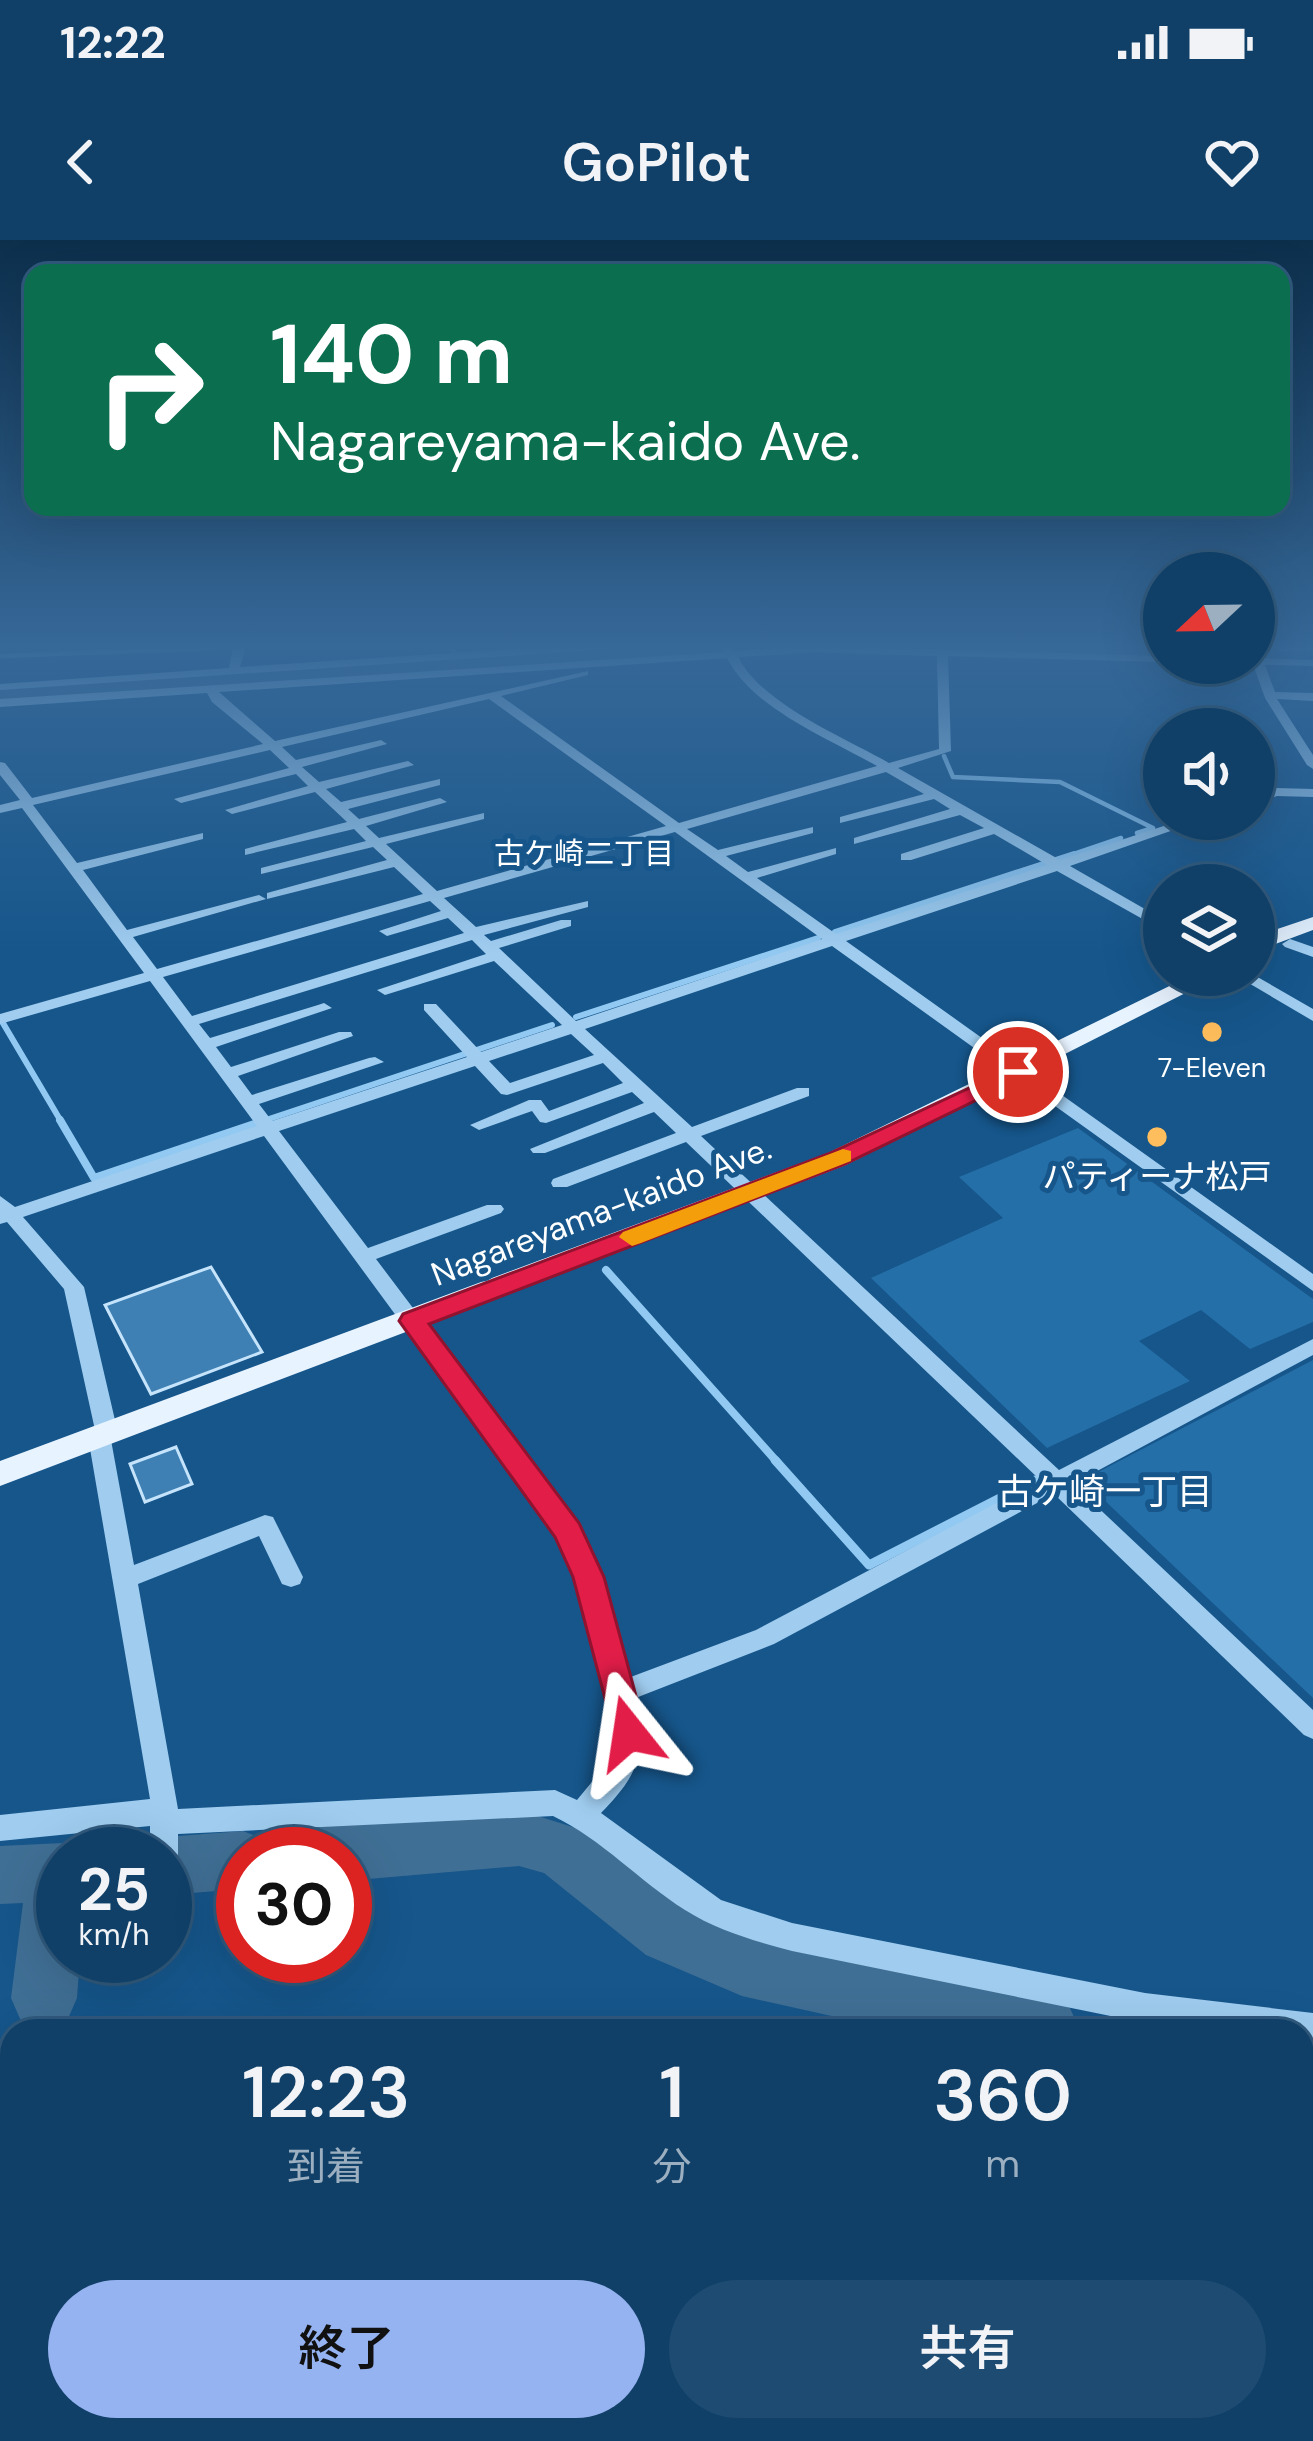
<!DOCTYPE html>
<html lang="ja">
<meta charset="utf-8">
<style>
:root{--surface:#104068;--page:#1e4b71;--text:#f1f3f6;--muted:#9cafc0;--line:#30597c;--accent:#95b2f1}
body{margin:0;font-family:"DM Sans","Noto Sans JP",sans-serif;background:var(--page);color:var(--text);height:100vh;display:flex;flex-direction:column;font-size:45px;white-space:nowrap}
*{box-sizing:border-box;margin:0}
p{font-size:39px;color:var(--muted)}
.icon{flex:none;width:66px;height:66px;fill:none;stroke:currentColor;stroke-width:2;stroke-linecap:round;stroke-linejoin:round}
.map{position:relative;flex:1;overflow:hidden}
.panel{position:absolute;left:0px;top:1779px;width:1314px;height:423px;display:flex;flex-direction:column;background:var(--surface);border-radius:36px 36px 0 0;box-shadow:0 12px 48px #0002,0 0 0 3px var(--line)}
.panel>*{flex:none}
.guide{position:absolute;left:24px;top:24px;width:1266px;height:252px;border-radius:24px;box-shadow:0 12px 48px #0002,0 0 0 3px var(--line);background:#0b6e4f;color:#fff;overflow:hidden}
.needle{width:78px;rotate:248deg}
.fabs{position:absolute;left:1143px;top:312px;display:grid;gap:24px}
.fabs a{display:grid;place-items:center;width:132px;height:132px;border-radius:50%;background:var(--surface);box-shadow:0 12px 48px #0002,0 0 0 3px var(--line);font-size:60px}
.speed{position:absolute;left:36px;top:1587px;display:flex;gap:24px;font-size:60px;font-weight:700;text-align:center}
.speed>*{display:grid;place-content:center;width:156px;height:156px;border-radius:50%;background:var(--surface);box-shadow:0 12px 48px #0002,0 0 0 3px var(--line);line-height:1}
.speed small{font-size:30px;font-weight:400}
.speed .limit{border:18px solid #d22;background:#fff;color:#111}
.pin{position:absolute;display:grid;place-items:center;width:102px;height:102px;color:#fff;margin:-51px;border:6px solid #fff;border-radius:50%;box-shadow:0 3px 12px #0007}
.me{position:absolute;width:132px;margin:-66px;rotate:345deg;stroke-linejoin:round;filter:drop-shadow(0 0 9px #0008)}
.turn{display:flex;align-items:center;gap:42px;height:252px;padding:0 48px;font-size:54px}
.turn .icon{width:156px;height:156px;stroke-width:2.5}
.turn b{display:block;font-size:84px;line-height:102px}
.eta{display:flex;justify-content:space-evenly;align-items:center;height:204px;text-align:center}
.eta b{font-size:72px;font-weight:600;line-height:84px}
.action{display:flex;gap:24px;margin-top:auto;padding:24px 48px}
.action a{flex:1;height:138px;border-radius:72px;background:var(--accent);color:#111;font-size:48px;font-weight:600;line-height:138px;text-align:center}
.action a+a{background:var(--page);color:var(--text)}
.status{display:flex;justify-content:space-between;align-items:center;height:84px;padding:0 60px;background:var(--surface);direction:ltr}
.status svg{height:33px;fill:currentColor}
header{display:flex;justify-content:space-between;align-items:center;height:156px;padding:0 48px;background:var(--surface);font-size:54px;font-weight:600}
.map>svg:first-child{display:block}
.green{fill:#256fa8}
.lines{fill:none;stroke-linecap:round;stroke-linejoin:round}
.stream-far3{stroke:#91c9f2;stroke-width:4.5}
.stream-far2{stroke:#91c9f2;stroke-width:6}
.stream-far1{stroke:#91c9f2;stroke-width:8}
.stream{stroke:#91c9f2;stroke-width:9}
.river{fill:#406f95;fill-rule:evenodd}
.building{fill:#3e80b4;stroke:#c5e4fb;stroke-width:3}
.minor{fill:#9fccef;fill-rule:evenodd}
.major{fill:#e7f3ff;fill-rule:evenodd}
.route{fill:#e11d48;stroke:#92132f;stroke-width:3}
.slow{fill:#f59e0b}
.poi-dot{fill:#ffbe5d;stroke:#16568b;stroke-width:4.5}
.labels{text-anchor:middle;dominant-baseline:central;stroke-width:10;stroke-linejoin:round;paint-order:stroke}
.far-poi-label{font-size:27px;fill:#fff;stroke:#16568b}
.far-neighbourhood-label{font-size:30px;fill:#fff;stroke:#16568b}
.poi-label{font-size:33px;fill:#fff;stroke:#16568b}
.street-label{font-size:33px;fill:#fff;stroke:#16568b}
.neighbourhood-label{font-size:36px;fill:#fff;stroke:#16568b}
</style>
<div class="status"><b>12:22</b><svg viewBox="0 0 49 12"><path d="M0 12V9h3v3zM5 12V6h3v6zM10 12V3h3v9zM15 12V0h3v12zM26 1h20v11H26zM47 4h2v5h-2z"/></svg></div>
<header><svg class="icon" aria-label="back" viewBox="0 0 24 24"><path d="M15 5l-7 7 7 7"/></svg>GoPilot<svg class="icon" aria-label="heart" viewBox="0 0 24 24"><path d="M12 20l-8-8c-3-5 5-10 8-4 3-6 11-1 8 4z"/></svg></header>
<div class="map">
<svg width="1313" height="2201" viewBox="0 0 1313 2201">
<rect width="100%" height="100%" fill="#16568b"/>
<path class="green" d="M 1078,888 L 1313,1059 L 1313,1082 L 1250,1109 L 1201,1070 L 1139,1101 L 1190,1141 L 1047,1208 L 871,1038 L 1003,978 L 959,937 Z
M 1313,1120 L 1313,1458 L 1083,1240 Z
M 1302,1938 L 1313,1939 L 1313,2201 L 0,2201 L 0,1993 L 12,1991 L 12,2190 L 1302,2190 Z"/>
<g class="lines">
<path class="stream-far3" d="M 450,405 L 461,423
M 0,416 L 214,408
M 944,516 L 953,537 L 1060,542 L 1153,588 L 1137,593
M 1065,617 L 1121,598"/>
<path class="stream-far2" d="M 835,692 L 1074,614
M 576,777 L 818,698
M 0,778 L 62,883
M 257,883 L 552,785"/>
<path class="stream-far1" d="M 60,880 L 94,938 L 266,880
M 606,1030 L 778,1223"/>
<path class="stream" d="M 775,1220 L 869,1325 L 1035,1240"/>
<path class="river" d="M 625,405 L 739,405 L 727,412 L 0,464 L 0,448 Z
M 916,405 L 1164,407 L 1164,421 L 928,412 Z
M 519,1570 L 582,1590 L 690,1671 L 742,1692 L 1047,1758 L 1070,1768 L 1080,1791 L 899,1791 L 742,1756 L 646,1715 L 544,1633 L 519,1626 L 345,1641 L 345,1614 L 293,1614 L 302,1594 L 323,1586 Z
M 243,1591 L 265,1600 L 271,1614 L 243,1614 L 243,1649 L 165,1655 L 165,1614 L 140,1614 L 143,1606 L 165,1597 Z
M 63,1603 L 86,1614 L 63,1614 L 63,1716 L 80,1716 L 77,1758 L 67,1781 L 44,1791 L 21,1781 L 11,1758 L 23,1663 L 0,1664 L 0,1606 Z
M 1302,1803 L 1313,1805 L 1313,1873 L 1302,1871 Z"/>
</g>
<path class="building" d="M 211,1027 L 262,1112 L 151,1154 L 105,1065 Z
M 176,1207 L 192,1244 L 145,1262 L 130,1224 Z"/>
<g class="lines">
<path class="minor" d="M 0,405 L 7,405 L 0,409 Z
M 234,405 L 246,405 L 240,427 L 577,405 L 633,405 L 627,408 L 0,450 L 0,444 L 229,428 Z
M 720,405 L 732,405 L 734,411 L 812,406 L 1164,416 L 1164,422 L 948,416 L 951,511 L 898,528 L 1060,620 L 1185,579 L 1205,579 L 1070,626 L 1164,680 L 1164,691 L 1057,631 L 846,701 L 1313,1034 L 1313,1051 L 832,706 L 585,789 L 692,887 L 797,848 L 809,848 L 809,856 L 701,896 L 1059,1230 L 1313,1099 L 1313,1115 L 1073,1244 L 1313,1470 L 1313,1499 L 1304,1495 L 1054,1254 L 774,1404 L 633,1459 C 647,1513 640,1533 601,1573 L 721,1660 L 792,1683 L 1145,1753 L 1313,1773 L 1313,1803 L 1302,1802 L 1302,1791 L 1209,1791 L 1145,1783 L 792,1711 C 755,1701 718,1691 685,1670 C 639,1641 603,1600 553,1576 L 178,1594 L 178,1614 L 174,1623 L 165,1627 L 165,1614 L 150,1614 L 150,1586 L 0,1601 L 0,1575 L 150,1559 L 88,1197 L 95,1190 L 64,1049 L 7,982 L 0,984 L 0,956 L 15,967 L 257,886 L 150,741 L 0,784 L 0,774 L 144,733 L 22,568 L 0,573 L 0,565 L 20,560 L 0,535 L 0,522 L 5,523 L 32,558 L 263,504 L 212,462 L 207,453 L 0,467 L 0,459 L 724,412 ZM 812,412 L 937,416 L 939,509 L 889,523 C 843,497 762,464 738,417 ZM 727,418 C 752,468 829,499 877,526 L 679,583 L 501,456 L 588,435 L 588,431 L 275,501 L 219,452 ZM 489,459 L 666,586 L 437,651 L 386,604 L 484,579 L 484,573 L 379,598 L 366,586 L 447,562 L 440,558 L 359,579 L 348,569 L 440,545 L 440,539 L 341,562 L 326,549 L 414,525 L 408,521 L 319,542 L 302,527 L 387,504 L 381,500 L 296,520 L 282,507 ZM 270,510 L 289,528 L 174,559 L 181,563 L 296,534 L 308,546 L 225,570 L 232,574 L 315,552 L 347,582 L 245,609 L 245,615 L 354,589 L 366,601 L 261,628 L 261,634 L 373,607 L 387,620 L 267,653 L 267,659 L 394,627 L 423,654 L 157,729 L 133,697 L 266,659 L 259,655 L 127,690 L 83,630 L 203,599 L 203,593 L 77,623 L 33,565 ZM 886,532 L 924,554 L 840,577 L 840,583 L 934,559 L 950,569 L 854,598 L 854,604 L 960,575 L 984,588 L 901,614 L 901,620 L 911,620 L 994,594 L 1047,625 L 836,694 L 757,638 L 836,614 L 836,608 L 748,632 L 726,616 L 813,593 L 813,587 L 718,610 L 687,589 ZM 675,592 L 822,699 L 576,781 L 499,708 L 571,686 L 571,680 L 561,680 L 491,701 L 484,695 L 588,667 L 588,661 L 476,687 L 444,658 ZM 430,661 L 441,671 L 379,691 L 387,696 L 448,678 L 464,693 L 192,776 L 163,737 ZM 472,700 L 486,714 L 377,750 L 385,755 L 494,721 L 562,785 L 481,812 L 436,764 L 424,764 L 424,770 L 467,817 L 272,881 L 259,864 L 384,822 L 375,817 L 369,818 L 252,855 L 238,836 L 353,796 L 351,792 L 339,792 L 231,827 L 216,807 L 332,768 L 324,763 L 318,765 L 210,798 L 199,784 ZM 571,794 L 594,815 L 510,843 L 489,821 ZM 603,823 L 623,843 L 549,871 L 541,860 L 529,860 L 470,885 L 479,890 L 532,871 L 540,882 L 546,883 L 632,852 L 644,863 L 530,909 L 533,913 L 545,913 L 654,872 L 676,893 L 553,939 L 551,943 L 553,947 L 567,947 L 686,902 L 1040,1240 L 756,1390 L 628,1438 L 601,1337 L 576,1284 L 376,1019 L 501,973 L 504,969 L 501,965 L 487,965 L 368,1008 L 279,891 L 475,826 L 501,854 L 507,855 ZM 264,896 L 558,1296 L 577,1337 L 616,1493 L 610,1520 L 577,1560 L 555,1550 L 178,1569 L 138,1344 L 259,1296 L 282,1344 L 291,1347 L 300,1344 L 303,1337 L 273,1277 L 265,1275 L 134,1325 L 111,1200 L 118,1193 L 84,1047 L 23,977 Z
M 1313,405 L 1313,410 L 1279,411 L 1273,408 L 1278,405 Z
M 1254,418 L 1313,420 L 1313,426 L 1265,425 L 1275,452 L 1313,453 L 1313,461 L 1277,459 L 1313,515 L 1313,529 L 1307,525 L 1265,458 L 1253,424 L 1250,423 L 1254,423 Z
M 1276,548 L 1313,549 L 1313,557 L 1277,556 L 1254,564 L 1254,555 Z
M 1290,699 L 1313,707 L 1313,717 L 1285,707 L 1282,704 Z
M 1235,735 L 1254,735 L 1313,769 L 1313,781 Z
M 1302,1867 L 1313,1869 L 1313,1901 L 1302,1899 Z
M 12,1939 L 12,1973 L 0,1975 L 0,1941 Z"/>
<path class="major" d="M 1313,677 L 1313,690 L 1254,712 L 1254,697 Z
M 1192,735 L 1221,735 L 846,925 L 0,1246 L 0,1221 L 828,913 Z"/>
</g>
<linearGradient id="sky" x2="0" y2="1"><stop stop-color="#0c2f4c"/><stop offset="0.57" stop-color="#366898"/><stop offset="1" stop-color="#366898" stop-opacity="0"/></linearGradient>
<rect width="1313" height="713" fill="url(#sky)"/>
<path class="route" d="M 1018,825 L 1026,827 L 1026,836 L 845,924 L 429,1084 L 579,1283 L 604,1337 L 646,1493 L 641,1504 L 629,1509 L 617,1504 L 573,1337 L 555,1297 L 399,1081 L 403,1074 L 828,914 Z"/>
<path class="slow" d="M 843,909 L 851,911 L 851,921 L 641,1003 L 632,1006 L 619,997 L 623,992 Z"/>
<g class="poi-dot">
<circle cx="1212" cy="792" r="12"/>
<circle cx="1157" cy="897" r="12"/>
</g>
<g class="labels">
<g class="far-poi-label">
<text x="1212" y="827">7-Eleven</text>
</g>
<g class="far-neighbourhood-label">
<text x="584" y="613">古ケ崎二丁目</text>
</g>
<g class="poi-label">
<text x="1157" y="936">パティーナ松戸</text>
</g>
<g class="street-label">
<text transform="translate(601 971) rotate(-21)">Nagareyama-kaido Ave.</text>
</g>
<g class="neighbourhood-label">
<text x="1105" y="1251">古ケ崎一丁目</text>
</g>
</g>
</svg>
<div class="fabs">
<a><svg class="needle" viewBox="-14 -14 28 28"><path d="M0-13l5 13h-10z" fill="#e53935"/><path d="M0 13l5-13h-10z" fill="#9cafc0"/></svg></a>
<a><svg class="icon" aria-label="sound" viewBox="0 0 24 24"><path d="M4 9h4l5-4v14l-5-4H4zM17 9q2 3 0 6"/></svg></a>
<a><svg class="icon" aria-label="layers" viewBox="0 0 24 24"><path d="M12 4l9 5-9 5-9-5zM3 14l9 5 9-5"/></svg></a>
</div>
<div class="speed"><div>25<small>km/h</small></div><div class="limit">30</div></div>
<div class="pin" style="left:1018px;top:832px;background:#d93025"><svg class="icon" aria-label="arrive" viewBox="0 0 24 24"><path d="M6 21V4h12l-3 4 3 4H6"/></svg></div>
<svg class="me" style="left:629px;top:1493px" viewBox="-20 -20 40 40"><path d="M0-17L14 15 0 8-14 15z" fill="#e11d48" stroke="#fff" stroke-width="4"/></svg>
<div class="guide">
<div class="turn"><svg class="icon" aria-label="right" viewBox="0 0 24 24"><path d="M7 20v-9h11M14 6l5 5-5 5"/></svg><div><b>140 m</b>Nagareyama-kaido Ave.</div></div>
</div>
<section class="panel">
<div class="eta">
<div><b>12:23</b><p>到着</p></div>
<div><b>1</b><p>分</p></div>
<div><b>360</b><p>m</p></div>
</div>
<div class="action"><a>終了</a><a>共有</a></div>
</section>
</div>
